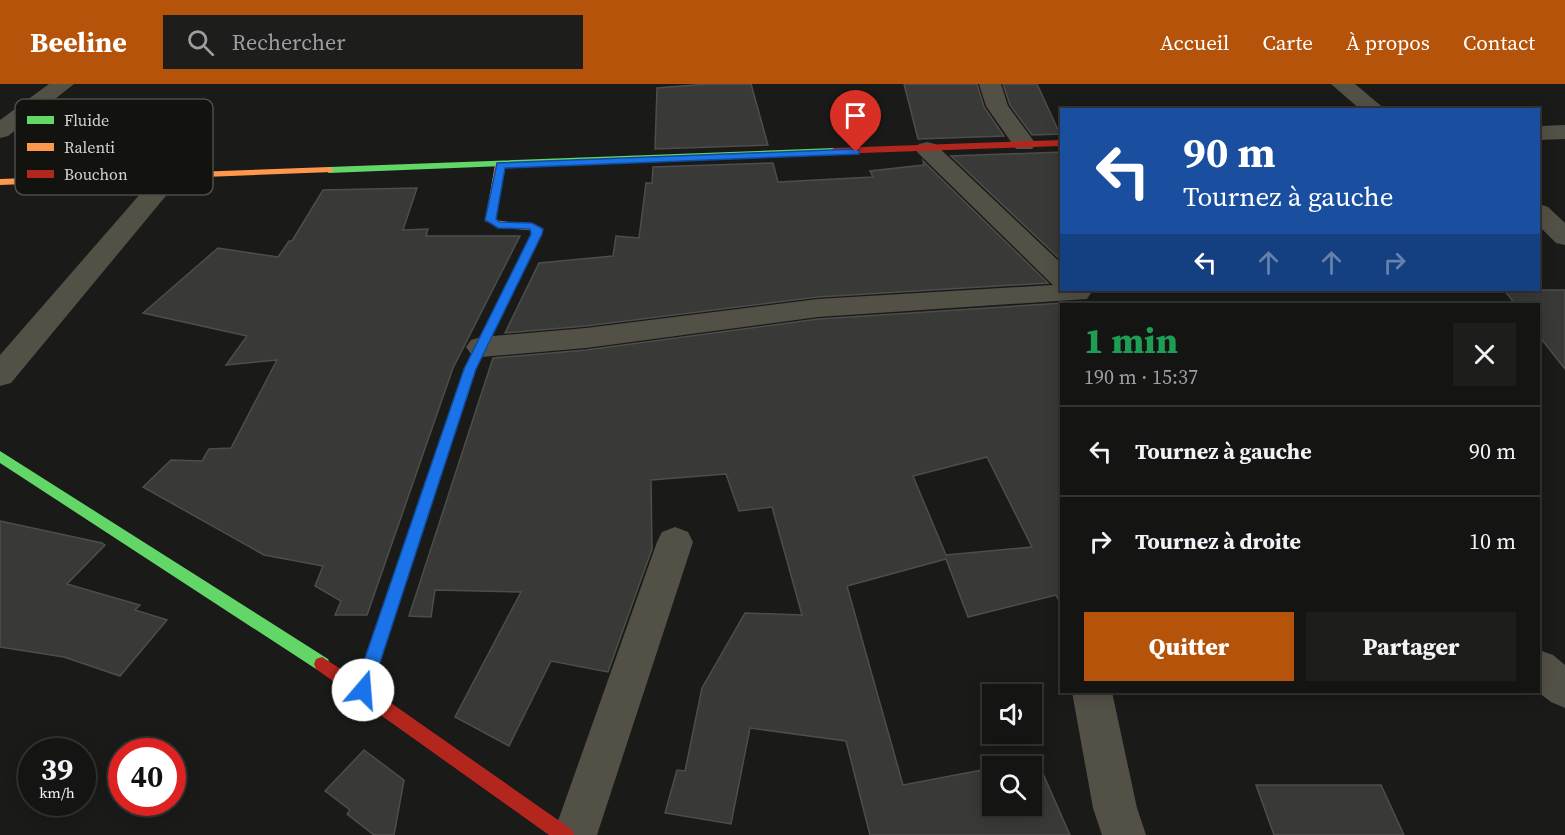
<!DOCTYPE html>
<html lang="fr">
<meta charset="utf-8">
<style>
:root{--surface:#141413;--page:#1d1d1c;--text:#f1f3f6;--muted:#9d9ea0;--line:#333;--accent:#b45309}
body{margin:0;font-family:"Source Serif 4",serif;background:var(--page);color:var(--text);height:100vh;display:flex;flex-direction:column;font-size:22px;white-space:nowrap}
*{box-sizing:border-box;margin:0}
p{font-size:20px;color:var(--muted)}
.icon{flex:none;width:33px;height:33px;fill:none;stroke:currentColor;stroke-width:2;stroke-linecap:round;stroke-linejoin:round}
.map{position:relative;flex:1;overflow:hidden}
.side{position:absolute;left:1060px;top:219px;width:480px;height:390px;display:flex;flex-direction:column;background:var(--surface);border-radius:0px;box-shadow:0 3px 15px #0003,0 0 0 2px var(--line)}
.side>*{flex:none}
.hud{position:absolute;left:1060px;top:24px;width:480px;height:183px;border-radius:0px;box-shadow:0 3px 15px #0003,0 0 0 2px var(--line);background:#1a4fa0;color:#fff;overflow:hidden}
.buttons{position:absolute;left:982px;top:600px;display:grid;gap:12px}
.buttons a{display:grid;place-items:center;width:60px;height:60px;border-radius:0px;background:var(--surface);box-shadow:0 3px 15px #0003,0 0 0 2px var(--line);font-size:30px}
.speed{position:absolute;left:18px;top:654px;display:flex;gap:12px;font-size:30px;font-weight:700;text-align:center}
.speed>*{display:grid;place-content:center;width:78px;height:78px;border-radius:50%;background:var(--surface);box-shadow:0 3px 15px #0003,0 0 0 2px var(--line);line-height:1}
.speed small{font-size:15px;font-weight:400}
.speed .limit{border:9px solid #d22;background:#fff;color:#111}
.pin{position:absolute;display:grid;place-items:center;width:51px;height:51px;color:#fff;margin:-62px -26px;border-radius:50% 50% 50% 0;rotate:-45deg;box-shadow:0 0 6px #0007}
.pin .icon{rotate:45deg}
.me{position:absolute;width:66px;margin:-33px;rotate:18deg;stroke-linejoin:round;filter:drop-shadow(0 0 4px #0008)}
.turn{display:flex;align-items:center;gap:21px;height:126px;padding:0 24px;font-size:27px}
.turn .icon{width:78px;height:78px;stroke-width:2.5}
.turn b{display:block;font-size:42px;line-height:51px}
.lanes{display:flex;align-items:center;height:57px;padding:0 24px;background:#0003;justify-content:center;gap:30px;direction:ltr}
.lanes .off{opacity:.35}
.round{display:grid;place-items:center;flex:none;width:63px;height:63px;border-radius:0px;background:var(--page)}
.summary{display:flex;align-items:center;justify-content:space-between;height:102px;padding:0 24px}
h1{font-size:36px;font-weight:800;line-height:45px;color:#1e9e55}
.button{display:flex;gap:12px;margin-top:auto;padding:12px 24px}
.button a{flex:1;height:69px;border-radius:0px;background:var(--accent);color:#fff;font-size:24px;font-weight:800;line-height:69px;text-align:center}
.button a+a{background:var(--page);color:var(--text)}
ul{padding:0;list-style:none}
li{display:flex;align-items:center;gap:18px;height:90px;padding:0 24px;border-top:2px solid var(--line)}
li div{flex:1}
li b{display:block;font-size:22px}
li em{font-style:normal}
header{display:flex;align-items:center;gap:36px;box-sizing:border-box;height:84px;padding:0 30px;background:var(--accent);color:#fff}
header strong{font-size:28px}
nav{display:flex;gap:33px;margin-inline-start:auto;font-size:21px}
.search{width:420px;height:54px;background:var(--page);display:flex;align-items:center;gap:15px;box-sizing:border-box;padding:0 21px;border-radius:0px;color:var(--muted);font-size:22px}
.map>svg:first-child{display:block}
.building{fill:#393938;stroke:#4d4d4c;stroke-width:1.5;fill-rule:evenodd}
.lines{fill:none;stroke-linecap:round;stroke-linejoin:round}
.street{fill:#535146;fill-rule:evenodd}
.fast{fill:#63d668;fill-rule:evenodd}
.slow{fill:#ff974d;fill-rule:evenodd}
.jam{fill:#b3261e;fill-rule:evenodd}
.route{fill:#1a73e8;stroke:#114b97;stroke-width:1.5}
.key{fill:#12120f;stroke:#4c4c4a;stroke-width:1.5}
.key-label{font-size:16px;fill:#d5d4d2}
</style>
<header>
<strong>Beeline</strong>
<div class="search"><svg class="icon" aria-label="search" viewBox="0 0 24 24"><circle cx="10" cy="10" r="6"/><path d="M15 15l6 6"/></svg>Rechercher</div>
<nav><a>Accueil</a><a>Carte</a><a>À propos</a><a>Contact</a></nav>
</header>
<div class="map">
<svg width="1565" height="751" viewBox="0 0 1565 751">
<rect width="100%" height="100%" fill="#1a1a19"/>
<path class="building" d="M 708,0 L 751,0 L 768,61 L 655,65 L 657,4 Z
M 904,0 L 977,0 L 984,23 L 1004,52 L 918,55 Z
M 1003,0 L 1037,0 L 1060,50 L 1032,51 L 1010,21 Z
M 1062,68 L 1062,177 L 951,72 Z
M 923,77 L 1048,199 L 818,213 L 586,242 L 505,249 L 539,179 L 613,172 L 616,152 L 639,154 L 646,99 L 652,99 L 653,83 L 773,79 L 778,98 L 873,93 L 870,87 L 924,81 Z
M 417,104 L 403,146 L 428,145 L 426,152 L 520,152 L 453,284 L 367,531 L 335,531 L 341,517 L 315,502 L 323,482 L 264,471 L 143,403 L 171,376 L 202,377 L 209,365 L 231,364 L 277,276 L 226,281 L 247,252 L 143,229 L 218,164 L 278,173 L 289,157 L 292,157 L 323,106 Z
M 1504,206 L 1565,206 L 1565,285 L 1539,252 L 1539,220 L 1515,220 Z
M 1062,219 L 1062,523 L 1056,511 L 968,533 L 946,475 L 847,502 L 903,701 L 993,684 L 993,722 L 1032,722 L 1032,687 L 1041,685 L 1070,751 L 870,751 L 846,657 L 750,644 L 731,740 L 665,729 L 677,686 L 685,687 L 702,604 L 745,529 L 802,531 L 772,423 L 739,427 L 726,390 L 651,396 L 652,465 L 608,588 L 551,577 L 509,662 L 455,633 L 521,508 L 435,506 L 431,533 L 409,532 L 493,274 L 586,266 L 818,235 ZM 987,373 L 1032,463 L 946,471 L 913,392 Z
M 0,437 L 102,459 L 105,461 L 67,500 L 140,521 L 135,526 L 167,536 L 120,592 L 64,573 L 0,563 Z
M 364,666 L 404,696 L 394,751 L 374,751 L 347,730 L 350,726 L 325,707 Z
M 1256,701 L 1381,701 L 1404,751 L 1274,751 Z"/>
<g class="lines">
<path class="street" d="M 49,0 L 74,0 L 8,52 L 0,54 L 0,36 Z
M 979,0 L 1001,0 L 1008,22 L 1036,60 L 1032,65 L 1016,65 L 986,22 Z
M 1331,0 L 1355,0 L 1386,26 L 1361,26 Z
M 1565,41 L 1565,55 L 1539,56 L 1539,42 Z
M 927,58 L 935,60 L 1062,180 L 1062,206 L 1089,206 L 1091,209 L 1087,215 L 818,233 L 586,264 L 481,273 L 471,270 L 466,263 L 471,256 L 481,253 L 586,244 L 818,215 L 1053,201 L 919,70 L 915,65 L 919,60 Z
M 170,84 L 179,86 L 182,91 L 179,96 L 11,299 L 0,302 L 0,271 L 161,86 Z
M 1539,120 L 1548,123 L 1565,139 L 1565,161 L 1556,159 L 1539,142 Z
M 675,443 L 688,448 L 693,458 L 597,751 L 553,751 L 657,458 L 662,448 Z
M 1539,566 L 1553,571 L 1565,581 L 1565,624 L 1551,618 L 1538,608 Z
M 1072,608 L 1112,608 L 1137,724 L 1146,751 L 1102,751 L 1093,724 Z"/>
<path class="fast" d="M 834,64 L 839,67 L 837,69 L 329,89 L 324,86 L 329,83 Z
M 0,367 L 328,575 L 330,580 L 328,585 L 322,587 L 316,585 L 0,379 Z"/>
<path class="slow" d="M 500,78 L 505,81 L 495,136 L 541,143 L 542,150 L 476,285 L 467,313 L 461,318 L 455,313 L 464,285 L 532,150 L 530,146 L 502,144 L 485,137 L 495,81 Z
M 329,83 L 334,86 L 332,88 L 0,101 L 0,95 Z"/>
<path class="jam" d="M 1062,56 L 1062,62 L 834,70 L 829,67 L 834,64 Z
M 461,308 L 467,313 L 371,605 L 571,745 L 574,751 L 549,751 L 316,585 L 314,580 L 316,575 L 322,573 L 358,596 L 455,313 Z"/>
</g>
<path class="route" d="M 856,65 L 859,66 L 859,70 L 505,84 L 496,135 L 500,138 L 532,139 L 543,145 L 542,150 L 476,285 L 371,606 L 369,611 L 363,614 L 357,611 L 354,606 L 464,285 L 531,150 L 530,145 L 498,144 L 485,136 L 497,79 Z"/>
<rect x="15" y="15" width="198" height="96" rx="9" class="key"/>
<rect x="27" y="32" width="27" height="8" fill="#63d668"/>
<rect x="27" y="59" width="27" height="8" fill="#ff974d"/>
<rect x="27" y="86" width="27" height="8" fill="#b3261e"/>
<g class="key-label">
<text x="64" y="42">Fluide</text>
<text x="64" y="69">Ralenti</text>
<text x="64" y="96">Bouchon</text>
</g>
</svg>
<div class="buttons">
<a><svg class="icon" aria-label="sound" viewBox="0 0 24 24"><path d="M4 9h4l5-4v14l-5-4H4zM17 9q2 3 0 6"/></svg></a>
<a><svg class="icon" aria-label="search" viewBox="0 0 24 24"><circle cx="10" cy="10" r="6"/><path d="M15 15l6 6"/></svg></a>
</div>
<div class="speed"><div>39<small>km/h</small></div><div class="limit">40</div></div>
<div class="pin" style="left:856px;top:68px;background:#d93025"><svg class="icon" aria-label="arrive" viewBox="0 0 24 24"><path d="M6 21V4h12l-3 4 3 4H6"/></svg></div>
<svg class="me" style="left:363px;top:606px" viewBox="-20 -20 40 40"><circle r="19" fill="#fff"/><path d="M0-13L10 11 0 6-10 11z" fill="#1a73e8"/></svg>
<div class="hud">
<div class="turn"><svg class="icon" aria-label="left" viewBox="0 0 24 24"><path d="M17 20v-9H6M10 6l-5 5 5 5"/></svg><div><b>90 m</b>Tournez à gauche</div></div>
<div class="lanes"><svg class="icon" aria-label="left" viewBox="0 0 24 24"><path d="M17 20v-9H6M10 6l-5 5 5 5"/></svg><svg class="icon off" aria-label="ahead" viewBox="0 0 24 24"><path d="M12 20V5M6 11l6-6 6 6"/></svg><svg class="icon off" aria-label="ahead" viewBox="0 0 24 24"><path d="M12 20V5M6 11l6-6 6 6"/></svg><svg class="icon off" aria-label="right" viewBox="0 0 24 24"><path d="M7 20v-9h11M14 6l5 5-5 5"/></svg></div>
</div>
<section class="side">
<div class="summary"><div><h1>1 min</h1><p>190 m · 15:37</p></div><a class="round"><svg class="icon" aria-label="close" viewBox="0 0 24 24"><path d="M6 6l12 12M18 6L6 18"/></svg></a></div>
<ul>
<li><svg class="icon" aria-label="left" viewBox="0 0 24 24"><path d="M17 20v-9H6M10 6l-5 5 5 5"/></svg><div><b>Tournez à gauche</b></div><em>90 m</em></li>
<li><svg class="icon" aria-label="right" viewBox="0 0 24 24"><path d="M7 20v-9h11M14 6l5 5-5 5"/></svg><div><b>Tournez à droite</b></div><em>10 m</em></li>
</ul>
<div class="button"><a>Quitter</a><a>Partager</a></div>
</section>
</div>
